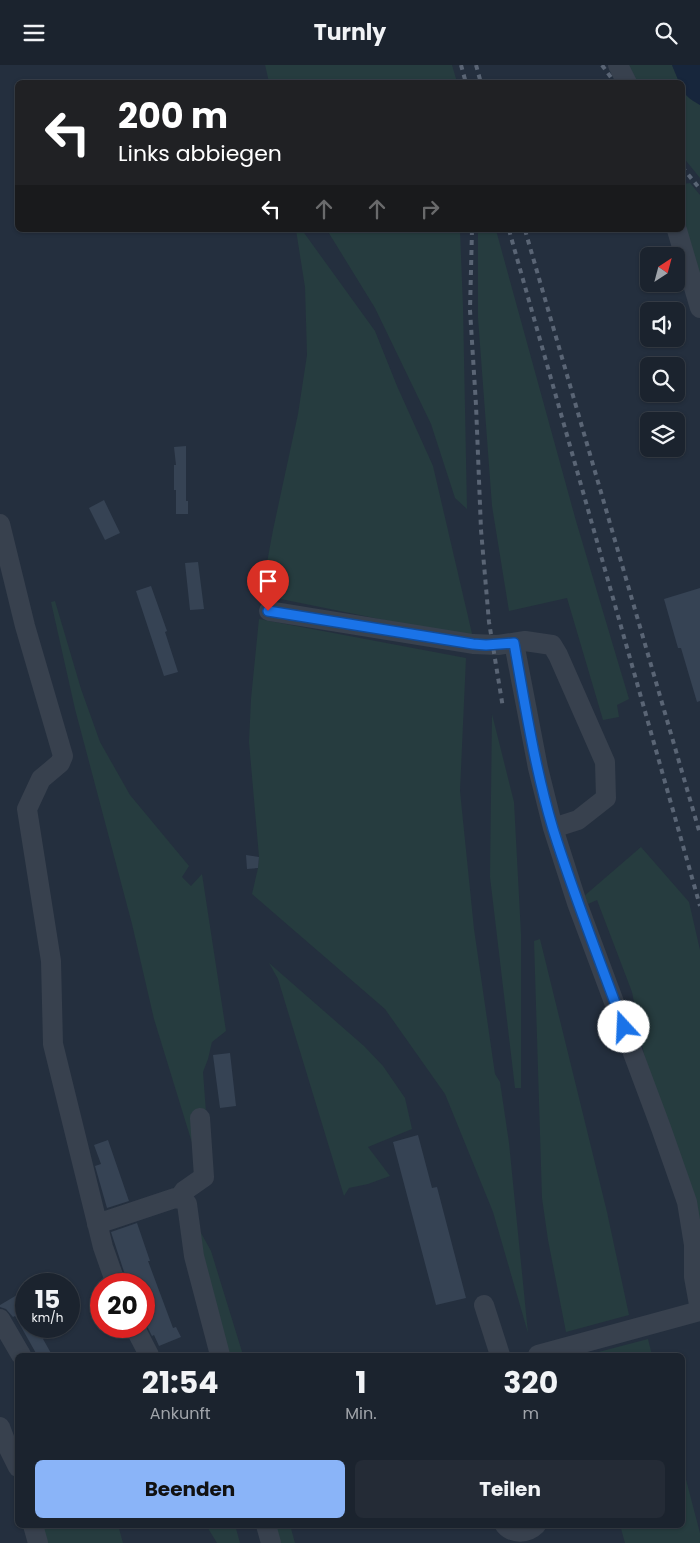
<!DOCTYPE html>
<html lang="de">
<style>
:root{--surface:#1b232e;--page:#242b36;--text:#f1f3f6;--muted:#a0a4aa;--line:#39404a;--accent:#8ab4f8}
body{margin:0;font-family:Poppins,sans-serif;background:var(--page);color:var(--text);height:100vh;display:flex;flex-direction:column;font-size:19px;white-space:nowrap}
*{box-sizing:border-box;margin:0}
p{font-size:16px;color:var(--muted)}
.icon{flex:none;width:28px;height:28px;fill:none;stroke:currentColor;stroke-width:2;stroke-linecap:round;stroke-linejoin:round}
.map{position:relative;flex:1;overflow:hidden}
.side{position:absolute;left:15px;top:1288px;width:670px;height:175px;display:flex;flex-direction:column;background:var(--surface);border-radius:8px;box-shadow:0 1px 4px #0004,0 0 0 1px var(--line)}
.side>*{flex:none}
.guide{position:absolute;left:15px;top:15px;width:670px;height:152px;border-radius:8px;box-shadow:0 1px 4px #0004,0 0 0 1px var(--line);background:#202124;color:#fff;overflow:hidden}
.needle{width:32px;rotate:36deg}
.controls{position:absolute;left:640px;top:182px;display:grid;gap:10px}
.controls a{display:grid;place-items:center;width:45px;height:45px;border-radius:8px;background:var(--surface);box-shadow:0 1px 4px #0004,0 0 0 1px var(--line);font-size:25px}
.speed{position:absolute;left:15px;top:1208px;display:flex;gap:10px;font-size:25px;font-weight:700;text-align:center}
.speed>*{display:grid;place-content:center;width:65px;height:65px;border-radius:50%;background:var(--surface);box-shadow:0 1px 4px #0004,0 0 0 1px var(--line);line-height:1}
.speed small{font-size:12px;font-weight:400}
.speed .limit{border:8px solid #d22;background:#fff;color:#111}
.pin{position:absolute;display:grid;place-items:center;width:42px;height:42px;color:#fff;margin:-51px -21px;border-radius:50% 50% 50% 0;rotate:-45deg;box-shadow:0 0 5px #0007}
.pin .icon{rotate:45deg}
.me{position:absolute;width:55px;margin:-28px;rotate:340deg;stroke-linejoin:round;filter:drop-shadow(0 0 4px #0008)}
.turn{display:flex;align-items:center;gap:18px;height:105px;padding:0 20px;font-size:22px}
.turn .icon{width:65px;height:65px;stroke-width:2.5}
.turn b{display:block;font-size:35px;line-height:42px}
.lanes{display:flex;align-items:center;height:48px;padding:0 20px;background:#0003;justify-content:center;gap:25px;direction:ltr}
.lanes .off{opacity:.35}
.eta{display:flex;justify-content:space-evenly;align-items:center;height:85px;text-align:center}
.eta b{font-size:30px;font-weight:700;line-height:35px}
.cta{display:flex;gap:10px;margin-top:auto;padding:10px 20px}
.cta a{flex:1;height:58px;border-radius:8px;background:var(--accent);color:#111;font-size:20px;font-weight:700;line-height:58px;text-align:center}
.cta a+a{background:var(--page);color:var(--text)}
header{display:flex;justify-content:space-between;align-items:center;height:65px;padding:0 20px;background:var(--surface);font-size:22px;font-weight:700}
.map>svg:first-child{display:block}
.green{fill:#263c3f}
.water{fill:#17263c}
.building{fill:#364354}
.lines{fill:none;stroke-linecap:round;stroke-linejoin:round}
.minor{stroke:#38414e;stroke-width:20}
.rail{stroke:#5a6575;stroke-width:4;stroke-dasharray:5 5;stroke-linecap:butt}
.route-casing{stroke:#114b97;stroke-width:12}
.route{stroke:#1a73e8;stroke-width:9}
</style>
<header><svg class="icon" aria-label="menu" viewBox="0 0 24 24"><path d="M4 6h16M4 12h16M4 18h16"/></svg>Turnly<svg class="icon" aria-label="search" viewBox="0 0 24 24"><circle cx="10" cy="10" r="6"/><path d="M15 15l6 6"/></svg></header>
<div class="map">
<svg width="700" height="1478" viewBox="0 0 700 1478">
<rect width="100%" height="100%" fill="#242f3e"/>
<path class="green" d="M 265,0 L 452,0 L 457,17 L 269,17 Z
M 627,0 L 672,0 L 679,17 L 635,17 Z
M 682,25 L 689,33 L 700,40 L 700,113 L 683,92 Z
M 690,118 L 700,130 L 700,217 L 683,158 L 682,119 Z
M 296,165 L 302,165 L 375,266 L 397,321 L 433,401 L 473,573 L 261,530 L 273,465 L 298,349 L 307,290 L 305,222 Z
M 327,165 L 460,165 L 463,242 L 467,444 L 455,433 L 431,359 L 375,243 Z
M 478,165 L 496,165 L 576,456 L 629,634 L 617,640 L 619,652 L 603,655 L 567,533 L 509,546 L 492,441 L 478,253 Z
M 55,536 L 81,624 L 100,677 L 130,730 L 189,801 L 182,812 L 191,821 L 202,809 L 226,966 L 212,977 L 208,994 L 203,1007 L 206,1047 L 191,1048 L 196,1081 L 193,1081 L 154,954 L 132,859 L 75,644 L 51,537 Z
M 259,554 L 466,593 L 460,726 L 474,864 L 495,1009 L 500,1017 L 509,1078 L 528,1268 L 493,1147 L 445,1029 L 385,944 L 252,829 L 258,803 L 259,792 L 249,677 L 251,634 Z
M 492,649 L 514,737 L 521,869 L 521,1023 L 515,1023 L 490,812 Z
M 641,782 L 689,837 L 700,885 L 700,1158 L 651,1026 L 632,927 L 597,835 L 588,839 L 583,832 Z
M 540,874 L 607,1147 L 629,1250 L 566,1267 L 548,1175 L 542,1133 L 534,876 Z
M 269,898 L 364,981 L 383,1001 L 405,1033 L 412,1064 L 368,1082 L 390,1111 L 368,1119 L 349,1123 L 344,1131 L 278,914 Z
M 196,1159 L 211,1186 L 243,1290 L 225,1290 Z
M 648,1274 L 652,1290 L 587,1290 Z
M 683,1403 L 700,1468 L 700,1478 L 625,1478 L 620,1460 L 682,1460 Z
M 40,1460 L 118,1460 L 123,1478 L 44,1478 Z
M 206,1460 L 235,1460 L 240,1478 L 217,1478 Z
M 272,1460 L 290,1460 L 295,1478 L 276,1478 Z"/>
<path class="water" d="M 672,0 L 700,0 L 700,40 C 690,34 682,30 682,18 L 679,17 Z"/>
<path class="building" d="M 186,381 L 186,436 L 188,436 L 188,449 L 176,449 L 176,425 L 174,425 L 174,400 L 176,400 L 174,382 Z
M 104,435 L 120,468 L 105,475 L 89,443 Z
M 198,497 L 204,544 L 190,545 L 185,498 Z
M 151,521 L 167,566 L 165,567 L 178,607 L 164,611 L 136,526 Z
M 700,523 L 700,636 L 697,637 L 681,583 L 678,583 L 664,534 Z
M 246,790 L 259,792 L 258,803 L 247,804 Z
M 230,988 L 236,1041 L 220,1043 L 213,990 Z
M 418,1070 L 432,1123 L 437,1122 L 466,1233 L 436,1240 L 393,1077 Z
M 108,1075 L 129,1136 L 107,1143 L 95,1101 L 101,1099 L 94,1080 Z
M 137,1158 L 150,1196 L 148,1196 L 173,1263 L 176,1262 L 181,1272 L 159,1281 L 154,1270 L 152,1271 L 144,1255 L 144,1219 L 128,1219 L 111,1167 Z
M 17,1230 L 26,1246 L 26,1261 L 40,1261 L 46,1271 L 43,1274 L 52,1290 L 37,1290 L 15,1251 L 13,1252 L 6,1244 L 0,1242 L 0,1240 Z"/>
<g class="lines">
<path class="minor" d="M 618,0 L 627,18
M 677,165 L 700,243
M 0,459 L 25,561 L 63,691 L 60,698 L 41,714 L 27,744 L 51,896 L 53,979 L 103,1182 L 116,1219
M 269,546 L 473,579 L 498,580 L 525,576 L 552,580 L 558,590 L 605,697 L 606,733 L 578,755 L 553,763
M 514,578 L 538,703 L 553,763 L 577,838 L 661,1063 L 687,1137 L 694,1180 L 694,1212 L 700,1245
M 179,1133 L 184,1126 L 204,1112 L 200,1053
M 97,1159 L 175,1133 L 184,1135 L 187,1139 L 194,1191 L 220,1290
M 484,1240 L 500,1290
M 0,1254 L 21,1290
M 134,1261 L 149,1290
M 538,1290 L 700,1246
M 0,1362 L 6,1378 L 18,1402
M 33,1460 L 38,1478
M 266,1460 L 271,1478
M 505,1460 C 513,1469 527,1469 536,1460"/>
<path class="rail" d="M 461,0 L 466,18
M 476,0 L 481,18
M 602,0 L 615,18
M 682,102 L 700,124
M 472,165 L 470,245 L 476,340 L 481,465 L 489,557 L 503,643
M 509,165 L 700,841
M 525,165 L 700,769"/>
</g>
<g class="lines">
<defs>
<path id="route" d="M 268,546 L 473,579 L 486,580 L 514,578 C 525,640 535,704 553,764 C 574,831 600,896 624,962"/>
</defs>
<use href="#route" class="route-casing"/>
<use href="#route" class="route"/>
</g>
</svg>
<div class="controls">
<a><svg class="needle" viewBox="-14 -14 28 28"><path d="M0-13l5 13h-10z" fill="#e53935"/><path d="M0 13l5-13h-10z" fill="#a0a4aa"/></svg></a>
<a><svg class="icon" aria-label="sound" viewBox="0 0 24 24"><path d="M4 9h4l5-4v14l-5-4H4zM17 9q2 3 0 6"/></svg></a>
<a><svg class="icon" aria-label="search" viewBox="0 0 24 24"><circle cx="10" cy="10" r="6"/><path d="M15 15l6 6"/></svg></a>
<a><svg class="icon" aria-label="layers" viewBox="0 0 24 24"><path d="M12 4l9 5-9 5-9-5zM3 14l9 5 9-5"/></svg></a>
</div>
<div class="speed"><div>15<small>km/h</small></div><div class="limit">20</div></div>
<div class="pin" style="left:268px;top:546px;background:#d93025"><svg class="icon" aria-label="arrive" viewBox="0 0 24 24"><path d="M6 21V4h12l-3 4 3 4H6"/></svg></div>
<svg class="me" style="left:624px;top:962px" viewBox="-20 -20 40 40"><circle r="19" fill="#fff"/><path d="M0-13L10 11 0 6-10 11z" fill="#1a73e8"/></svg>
<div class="guide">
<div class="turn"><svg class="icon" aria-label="left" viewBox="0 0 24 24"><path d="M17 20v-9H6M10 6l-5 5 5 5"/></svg><div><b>200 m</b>Links abbiegen</div></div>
<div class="lanes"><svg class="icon" aria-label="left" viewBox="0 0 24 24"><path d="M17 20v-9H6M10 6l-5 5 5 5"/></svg><svg class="icon off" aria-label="ahead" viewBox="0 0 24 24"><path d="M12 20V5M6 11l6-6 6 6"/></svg><svg class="icon off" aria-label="ahead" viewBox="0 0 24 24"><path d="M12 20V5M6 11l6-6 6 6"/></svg><svg class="icon off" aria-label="right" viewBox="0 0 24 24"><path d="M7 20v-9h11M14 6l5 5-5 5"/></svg></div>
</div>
<section class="side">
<div class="eta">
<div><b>21:54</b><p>Ankunft</p></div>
<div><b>1</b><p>Min.</p></div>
<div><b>320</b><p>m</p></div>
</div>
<div class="cta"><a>Beenden</a><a>Teilen</a></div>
</section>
</div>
